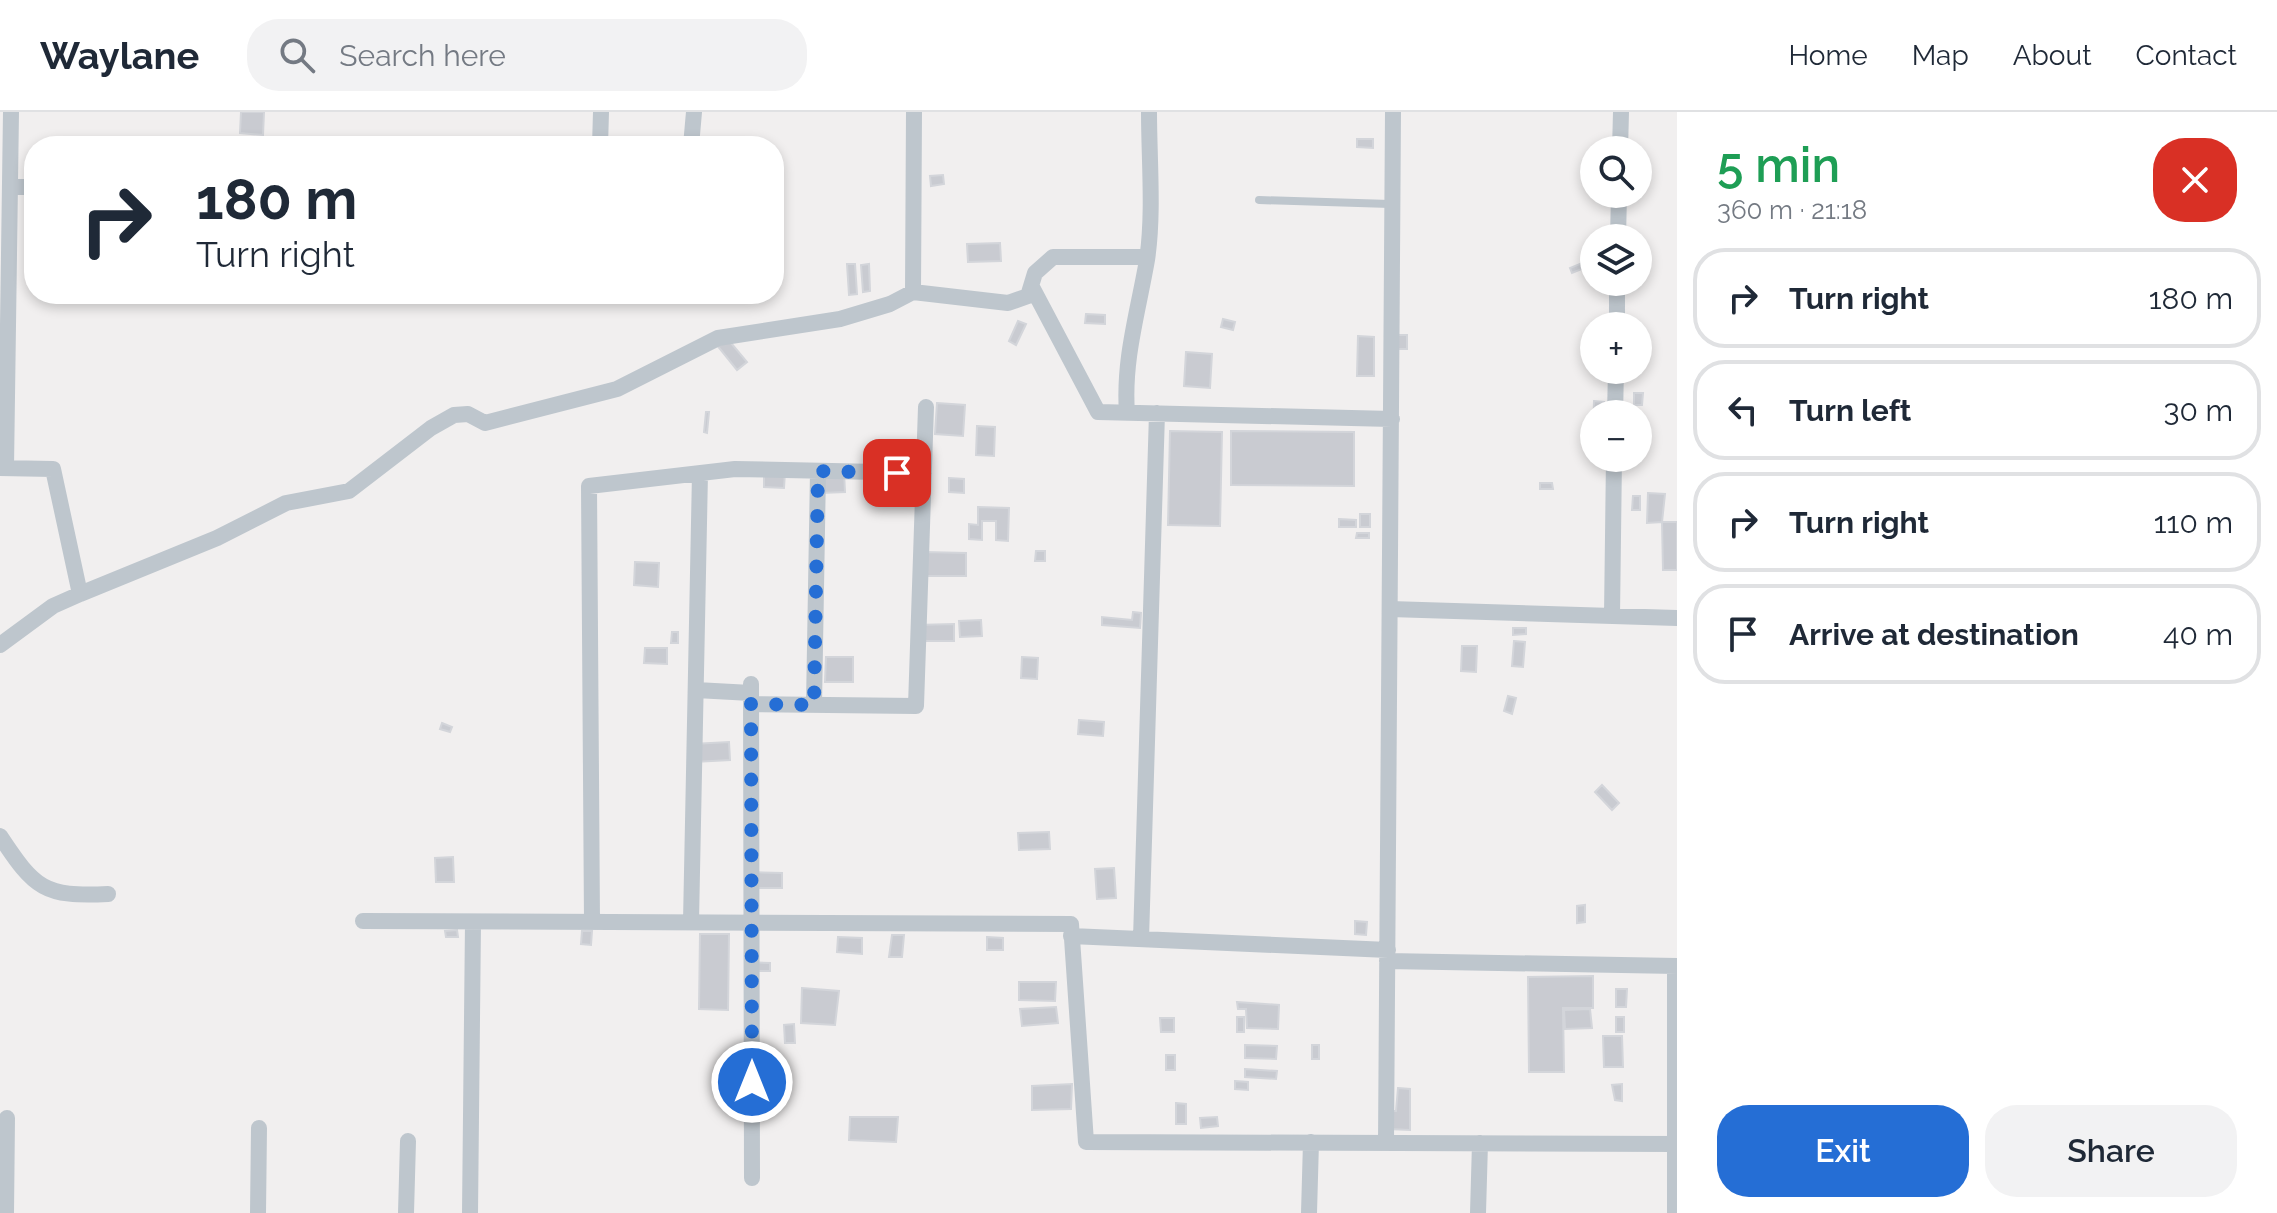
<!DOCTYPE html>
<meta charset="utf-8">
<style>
:root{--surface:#fff;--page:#f2f2f3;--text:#1f2937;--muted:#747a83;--line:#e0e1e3;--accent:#256ed5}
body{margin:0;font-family:Raleway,sans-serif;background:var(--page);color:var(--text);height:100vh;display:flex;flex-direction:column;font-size:30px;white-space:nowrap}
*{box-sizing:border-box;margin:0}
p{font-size:26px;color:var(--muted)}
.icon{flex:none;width:44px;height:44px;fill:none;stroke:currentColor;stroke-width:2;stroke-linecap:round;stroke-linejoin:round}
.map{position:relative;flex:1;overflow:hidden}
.drawer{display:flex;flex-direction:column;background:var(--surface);width:600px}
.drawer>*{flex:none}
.top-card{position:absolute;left:24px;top:24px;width:760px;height:168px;border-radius:32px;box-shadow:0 4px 12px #0003;background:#fff;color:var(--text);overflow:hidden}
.tools{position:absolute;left:1580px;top:24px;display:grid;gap:16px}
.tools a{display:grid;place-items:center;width:72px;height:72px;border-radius:50%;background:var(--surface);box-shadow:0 4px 12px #0003;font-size:40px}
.pin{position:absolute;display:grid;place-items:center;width:68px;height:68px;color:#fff;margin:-34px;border-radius:16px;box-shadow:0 4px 12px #0006}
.me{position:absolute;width:88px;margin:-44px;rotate:0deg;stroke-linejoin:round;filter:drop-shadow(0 0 6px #0008)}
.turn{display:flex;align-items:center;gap:28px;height:168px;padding:0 40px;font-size:36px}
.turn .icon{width:104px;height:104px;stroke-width:2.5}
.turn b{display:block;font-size:56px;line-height:68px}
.round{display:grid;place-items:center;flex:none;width:84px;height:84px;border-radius:32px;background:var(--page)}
.headline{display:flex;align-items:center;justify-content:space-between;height:136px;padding:0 40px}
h1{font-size:48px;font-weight:600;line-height:60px;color:#1e9e55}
.primary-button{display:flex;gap:16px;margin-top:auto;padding:16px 40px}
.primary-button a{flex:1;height:92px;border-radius:32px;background:var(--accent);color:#fff;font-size:32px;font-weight:600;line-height:92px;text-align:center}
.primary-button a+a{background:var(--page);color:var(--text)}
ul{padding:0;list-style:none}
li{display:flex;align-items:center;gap:24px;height:100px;margin:0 16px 12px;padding:0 24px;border:4px solid var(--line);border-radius:32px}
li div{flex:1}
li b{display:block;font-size:30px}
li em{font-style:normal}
header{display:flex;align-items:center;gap:48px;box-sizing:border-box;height:112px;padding:0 40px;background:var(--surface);border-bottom:2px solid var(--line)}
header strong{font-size:38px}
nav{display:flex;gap:44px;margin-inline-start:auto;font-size:28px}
.search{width:560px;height:72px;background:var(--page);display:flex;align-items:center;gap:20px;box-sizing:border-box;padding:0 28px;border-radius:32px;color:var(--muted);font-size:30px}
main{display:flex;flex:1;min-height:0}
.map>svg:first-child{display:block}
.building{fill:#c9cbd1;stroke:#d3d5da;stroke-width:2}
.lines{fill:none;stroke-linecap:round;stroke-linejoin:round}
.lane{stroke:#bec6cd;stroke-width:8}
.street{stroke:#bec6cd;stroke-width:16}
.route{stroke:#256ed5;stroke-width:14;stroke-dasharray:0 25.2}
</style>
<header>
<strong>Waylane</strong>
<div class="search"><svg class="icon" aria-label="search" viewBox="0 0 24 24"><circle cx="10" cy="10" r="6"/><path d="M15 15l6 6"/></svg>Search here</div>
<nav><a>Home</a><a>Map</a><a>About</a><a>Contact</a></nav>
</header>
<main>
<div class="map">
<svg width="1677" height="1101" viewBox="0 0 1677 1101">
<rect width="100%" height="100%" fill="#f1efef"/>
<path class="building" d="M 241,0 L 264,0 L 263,23 L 240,21 Z
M 1357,27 L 1373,27 L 1373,36 L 1357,35 Z
M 96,28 L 117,28 L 117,34 L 96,34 Z
M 131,29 L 154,29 L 154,34 L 131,34 Z
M 943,63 L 944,72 L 931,74 L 930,64 Z
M 1000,131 L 1001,149 L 968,150 L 967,132 Z
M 1587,149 L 1589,154 L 1572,161 L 1570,156 Z
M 847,152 L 855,152 L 857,182 L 849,183 Z
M 869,152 L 870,179 L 863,180 L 861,153 Z
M 1086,202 L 1105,203 L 1105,212 L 1085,211 Z
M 1223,207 L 1235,210 L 1233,218 L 1221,215 Z
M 1018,209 L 1026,212 L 1016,233 L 1009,229 Z
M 1397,223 L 1407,223 L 1407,237 L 1397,237 Z
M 1358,224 L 1374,225 L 1374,264 L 1357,264 Z
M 726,225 L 747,250 L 737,258 L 716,232 Z
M 1186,240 L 1212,242 L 1210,276 L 1184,274 Z
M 1634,281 L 1643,281 L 1642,293 L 1634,293 Z
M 1594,289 L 1604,290 L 1604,302 L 1594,302 L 1594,324 L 1593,324 Z
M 937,291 L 965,293 L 963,324 L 935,322 Z
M 706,300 L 709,300 L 707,321 L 704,320 Z
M 977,314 L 995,315 L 994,344 L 976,343 Z
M 1170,319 L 1222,320 L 1220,414 L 1168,413 Z
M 1231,319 L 1354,320 L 1354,374 L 1231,373 Z
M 889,328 L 896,328 L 896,343 L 889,343 Z
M 902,342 L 910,343 L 910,352 L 902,352 Z
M 764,360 L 785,360 L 784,376 L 764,375 Z
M 844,360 L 845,380 L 821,381 L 820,361 Z
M 949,366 L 964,367 L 964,381 L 949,380 Z
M 873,369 L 899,372 L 897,393 L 871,390 Z
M 1540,371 L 1552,371 L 1553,377 L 1540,377 Z
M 1648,381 L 1665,382 L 1662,410 L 1647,411 Z
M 1633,384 L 1640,384 L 1640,398 L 1632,398 Z
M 978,395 L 1009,396 L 1008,429 L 996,428 L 996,409 L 982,409 L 982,428 L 969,427 L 969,412 L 978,413 Z
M 1360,402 L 1370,402 L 1370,415 L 1360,415 Z
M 1339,407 L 1356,408 L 1356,415 L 1339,415 Z
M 1662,410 L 1677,410 L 1677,458 L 1663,458 Z
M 1357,421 L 1369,421 L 1369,426 L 1356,426 Z
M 1036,439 L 1045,439 L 1045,449 L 1035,449 Z
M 924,440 L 966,441 L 966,464 L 924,464 Z
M 635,450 L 659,451 L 658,475 L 634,473 Z
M 1133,500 L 1141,501 L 1140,516 L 1102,513 L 1102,505 L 1132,508 Z
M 981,508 L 982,524 L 960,525 L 959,509 Z
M 954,512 L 954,529 L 917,529 L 916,513 Z
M 1513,516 L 1526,516 L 1526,522 L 1513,523 Z
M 672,520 L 678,520 L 678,531 L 671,531 Z
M 1514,529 L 1525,530 L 1523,555 L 1512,554 Z
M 1462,534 L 1477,534 L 1476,560 L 1461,559 Z
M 645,536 L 667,536 L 667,552 L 644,551 Z
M 826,545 L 853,545 L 853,570 L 825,570 Z
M 1022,545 L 1038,546 L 1037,567 L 1021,566 Z
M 1508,584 L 1516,586 L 1512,602 L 1504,599 Z
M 1079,608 L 1104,610 L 1103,624 L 1078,622 Z
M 442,611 L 452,615 L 450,620 L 440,617 Z
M 729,630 L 730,648 L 694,650 L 693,632 Z
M 1602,673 L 1619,691 L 1612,698 L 1595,680 Z
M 1049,720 L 1050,737 L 1019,738 L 1018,721 Z
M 453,745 L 454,770 L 436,770 L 435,746 Z
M 1114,756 L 1116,786 L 1097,787 L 1095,757 Z
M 747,760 L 782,761 L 782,776 L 747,776 Z
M 1585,793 L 1585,810 L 1577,811 L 1577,794 Z
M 1355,809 L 1367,810 L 1366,823 L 1355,822 Z
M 457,818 L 458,825 L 446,825 L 445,819 Z
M 582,819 L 592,819 L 591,833 L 581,832 Z
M 700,822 L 729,822 L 728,898 L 699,897 Z
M 892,823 L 904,823 L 902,845 L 889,845 Z
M 838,825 L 862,826 L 862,842 L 837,840 Z
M 987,825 L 1003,826 L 1003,838 L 987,838 Z
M 747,850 L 770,851 L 770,859 L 747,859 Z
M 1593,864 L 1593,896 L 1563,896 L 1564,960 L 1529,960 L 1528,865 Z
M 1019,870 L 1056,870 L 1055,889 L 1019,888 Z
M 802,876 L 839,879 L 835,913 L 801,911 Z
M 1616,877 L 1627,877 L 1626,895 L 1616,895 Z
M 1237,890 L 1279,893 L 1278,917 L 1247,916 L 1246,897 L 1238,897 Z
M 1056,895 L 1058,911 L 1022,914 L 1020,897 Z
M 1590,897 L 1592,916 L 1565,917 L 1564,898 Z
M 1237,905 L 1244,905 L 1244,920 L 1237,920 Z
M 1616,905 L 1624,905 L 1624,920 L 1616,920 Z
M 1160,906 L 1174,906 L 1174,920 L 1161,920 Z
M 794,912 L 795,931 L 785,931 L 784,913 Z
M 1603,924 L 1622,924 L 1623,955 L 1604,955 Z
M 1245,933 L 1277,934 L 1276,947 L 1245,946 Z
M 1312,933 L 1319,933 L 1319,947 L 1312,947 Z
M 1166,943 L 1175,943 L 1175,958 L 1166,958 Z
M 1245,957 L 1277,959 L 1276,967 L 1245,965 Z
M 1235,969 L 1248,970 L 1248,978 L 1235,977 Z
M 1072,972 L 1071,997 L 1032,998 L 1032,974 Z
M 1622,972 L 1622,989 L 1615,988 L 1612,973 Z
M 1398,976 L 1410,977 L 1410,1018 L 1388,1017 L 1389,999 L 1396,999 Z
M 1176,991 L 1186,992 L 1186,1012 L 1176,1012 Z
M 850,1005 L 898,1005 L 896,1030 L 849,1028 Z
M 1217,1005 L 1218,1014 L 1201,1016 L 1200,1006 Z"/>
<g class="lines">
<path class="lane" d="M 1259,88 L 1390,92"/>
<path class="street" d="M 600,34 L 601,0
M 691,34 L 694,0
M 1620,38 L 1621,0
M 10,75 L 34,75
M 1618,126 L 1619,82
M 1033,177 L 1098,300 L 1392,307
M 913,180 L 914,0
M 1617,214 L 1617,170
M 1127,301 C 1123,248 1138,200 1147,148 C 1154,101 1149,48 1149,0
M 1615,302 L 1616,258
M 0,356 L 53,357 L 80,482
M 6,356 L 11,0
M 1390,497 L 1677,506
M 1612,504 L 1614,346
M 0,533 L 53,494 L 80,482 L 217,426 L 286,391 L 349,379 L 431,316 L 454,303 L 468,302 L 485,311 L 617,277 L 718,226 L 840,207 L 890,192 L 913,180 L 1008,191 L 1028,184 L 1035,161 L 1053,145 L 1147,145
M 751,572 L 752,1066
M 696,578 L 751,581
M 751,592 L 916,594 L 926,295
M 814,593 L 818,359
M 0,724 C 35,777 44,785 108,782
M 363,809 L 1071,812 L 1086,1030 L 1675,1032
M 592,810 L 589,374 L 735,357 L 924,361
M 691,810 L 700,361
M 1071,824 L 1388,838
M 1141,827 L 1157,301
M 1387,849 L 1677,854
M 1386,1031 L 1393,0
M 6,1101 L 7,1006
M 258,1101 L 259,1016
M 406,1101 L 408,1029
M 470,1101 L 473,810
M 1309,1101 L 1311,1030
M 1478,1101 L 1480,1031
M 1675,1101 L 1675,854"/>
</g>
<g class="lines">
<path class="route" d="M 752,970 L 751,592 L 814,593 L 818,359 L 897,361"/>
</g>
</svg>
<div class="tools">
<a><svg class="icon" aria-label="search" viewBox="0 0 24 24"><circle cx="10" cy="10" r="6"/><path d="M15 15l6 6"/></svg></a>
<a><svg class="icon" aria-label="layers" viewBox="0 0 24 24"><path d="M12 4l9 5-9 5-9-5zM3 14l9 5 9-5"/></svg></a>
<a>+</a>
<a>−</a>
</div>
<div class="pin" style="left:897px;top:361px;background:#d93025"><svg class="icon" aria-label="arrive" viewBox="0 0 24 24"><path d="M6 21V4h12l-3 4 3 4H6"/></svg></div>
<svg class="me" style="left:752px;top:970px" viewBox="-20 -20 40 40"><circle r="17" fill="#256ed5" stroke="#fff" stroke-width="3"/><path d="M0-11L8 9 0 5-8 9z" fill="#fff"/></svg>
<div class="top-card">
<div class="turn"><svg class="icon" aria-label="right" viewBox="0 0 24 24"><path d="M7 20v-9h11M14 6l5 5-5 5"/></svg><div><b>180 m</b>Turn right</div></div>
</div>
</div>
<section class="drawer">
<div class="headline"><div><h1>5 min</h1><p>360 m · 21:18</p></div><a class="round" style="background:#d93025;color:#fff"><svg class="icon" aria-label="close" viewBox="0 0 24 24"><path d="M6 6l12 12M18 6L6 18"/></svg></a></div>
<ul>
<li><svg class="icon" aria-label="right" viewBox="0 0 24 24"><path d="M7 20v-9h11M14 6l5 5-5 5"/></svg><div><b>Turn right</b></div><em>180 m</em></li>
<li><svg class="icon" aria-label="left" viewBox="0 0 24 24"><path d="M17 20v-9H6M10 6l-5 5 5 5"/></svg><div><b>Turn left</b></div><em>30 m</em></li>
<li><svg class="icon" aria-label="right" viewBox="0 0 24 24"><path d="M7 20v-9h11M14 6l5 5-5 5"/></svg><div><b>Turn right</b></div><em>110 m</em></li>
<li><svg class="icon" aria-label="arrive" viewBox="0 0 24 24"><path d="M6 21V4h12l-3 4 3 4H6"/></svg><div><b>Arrive at destination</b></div><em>40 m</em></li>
</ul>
<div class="primary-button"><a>Exit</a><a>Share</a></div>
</section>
</main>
